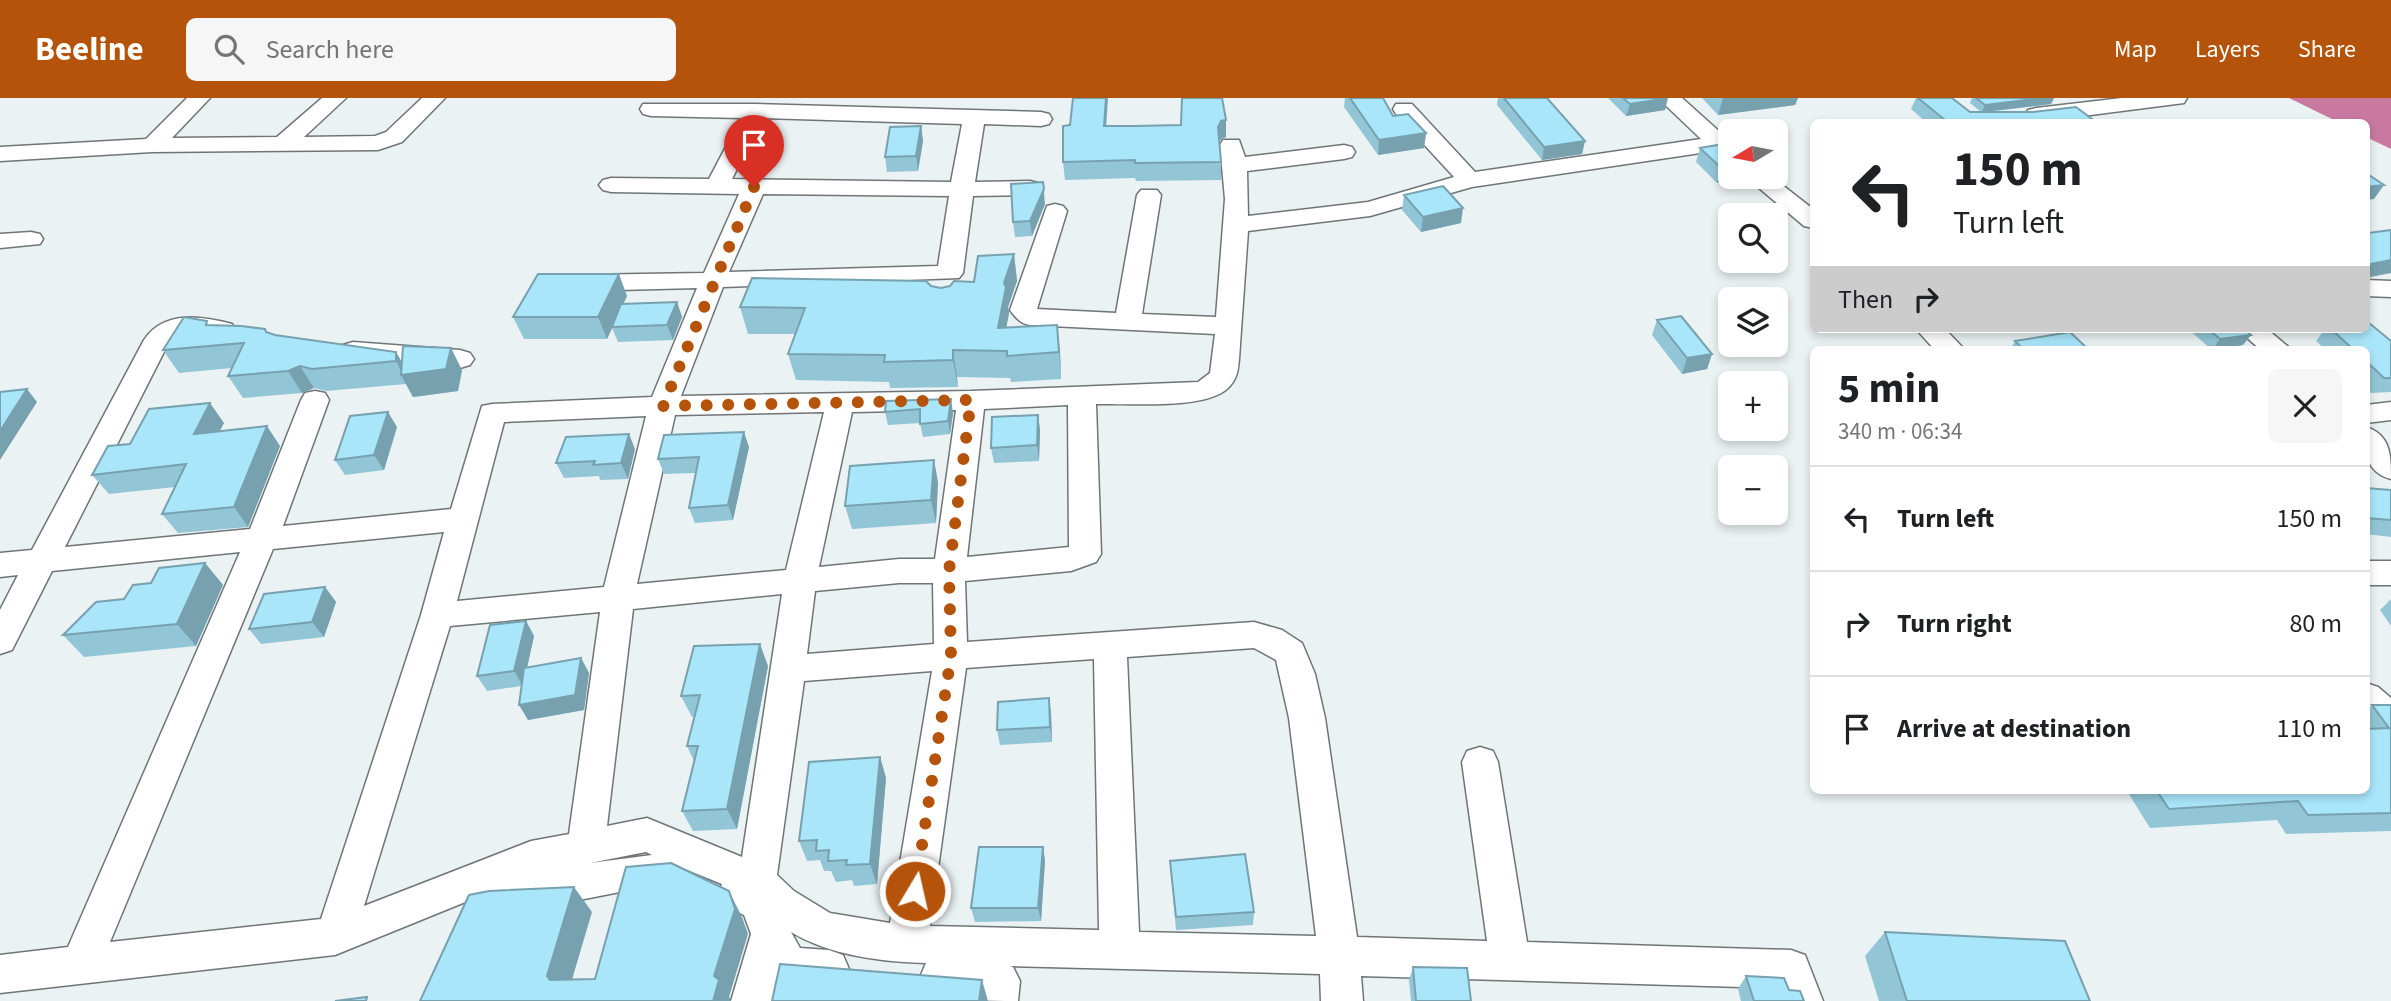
<!DOCTYPE html>
<meta charset="utf-8">
<style>
:root{--surface:#fff;--page:#f6f6f6;--text:#202124;--muted:#757577;--line:#e0e0e0;--accent:#b45309}
body{margin:0;font-family:"Source Sans 3",sans-serif;background:var(--page);color:var(--text);height:100vh;display:flex;flex-direction:column;font-size:26px;white-space:nowrap}
*{box-sizing:border-box;margin:0}
p{font-size:23px;color:var(--muted)}
.icon{flex:none;width:38px;height:38px;fill:none;stroke:currentColor;stroke-width:2;stroke-linecap:round;stroke-linejoin:round}
.map{position:relative;flex:1;overflow:hidden}
.side{position:absolute;left:1810px;top:248px;width:560px;height:448px;display:flex;flex-direction:column;background:var(--surface);border-radius:10px;box-shadow:0 4px 10px #0003}
.side>*{flex:none}
.guide{position:absolute;left:1810px;top:21px;width:560px;height:214px;border-radius:10px;box-shadow:0 4px 10px #0003;background:#fff;color:var(--text);overflow:hidden}
.needle{width:46px;rotate:260deg}
.fabs{position:absolute;left:1718px;top:21px;display:grid;gap:14px}
.fabs a{display:grid;place-items:center;width:70px;height:70px;border-radius:10px;background:var(--surface);box-shadow:0 4px 10px #0003;font-size:35px}
.pin{position:absolute;display:grid;place-items:center;width:60px;height:60px;color:#fff;margin:-72px -30px;border-radius:50% 50% 50% 0;rotate:-45deg;box-shadow:0 0 7px #0007}
.pin .icon{rotate:45deg}
.me{position:absolute;width:77px;margin:-38px;rotate:9deg;stroke-linejoin:round;filter:drop-shadow(0 0 5px #0008)}
.turn{display:flex;align-items:center;gap:24px;height:147px;padding:0 28px;font-size:32px}
.turn .icon{width:91px;height:91px;stroke-width:2.5}
.turn b{display:block;font-size:49px;line-height:60px}
.then{display:flex;align-items:center;height:66px;padding:0 28px;background:#0003;gap:14px;font-size:26px}
.round{display:grid;place-items:center;flex:none;width:74px;height:74px;border-radius:10px;background:var(--page)}
.headline{display:flex;align-items:center;justify-content:space-between;height:119px;padding:0 28px}
h1{font-size:42px;font-weight:700;line-height:52px}
ul{padding:0;list-style:none}
li{display:flex;align-items:center;gap:21px;height:105px;padding:0 28px;border-top:2px solid var(--line)}
li div{flex:1}
li b{display:block;font-size:26px}
li em{font-style:normal}
header{display:flex;align-items:center;gap:42px;box-sizing:border-box;height:98px;padding:0 35px;background:var(--accent);color:#fff}
header strong{font-size:33px}
nav{display:flex;gap:38px;margin-inline-start:auto;font-size:24px}
.search{width:490px;height:63px;background:var(--page);display:flex;align-items:center;gap:18px;box-sizing:border-box;padding:0 24px;border-radius:10px;color:var(--muted);font-size:26px}
.map>svg:first-child{display:block}
.water{fill:#c979a0}
.lines{fill:none;stroke-linecap:round;stroke-linejoin:round}
.minor-casing{stroke:#6f7576;stroke-width:3}
.minor{fill:#fff;fill-rule:evenodd}
.wall{fill:#92c6d7}
.shaded-wall{fill:#77a1af}
.building{fill:#aae6fa;stroke:#77a1af;stroke-width:2}
.route{stroke:#b45309;stroke-width:12;stroke-dasharray:0 21.6}
</style>
<header>
<strong>Beeline</strong>
<div class="search"><svg class="icon" aria-label="search" viewBox="0 0 24 24"><circle cx="10" cy="10" r="6"/><path d="M15 15l6 6"/></svg>Search here</div>
<nav><a>Map</a><a>Layers</a><a>Share</a></nav>
</header>
<div class="map">
<svg width="2391" height="903" viewBox="0 0 2391 903">
<rect width="100%" height="100%" fill="#ebf2f4"/>
<path class="water" d="M 2289,0 L 2391,0 L 2391,51 L 2366,39 L 2366,24 L 2338,24 Z"/>
<g class="lines">
<defs>
<path id="minor" d="M 187,0 L 210,0 L 172,40 L 277,39 L 322,0 L 346,0 L 304,39 L 375,38 L 386,34 L 422,0 L 445,0 L 402,44 L 378,52 L 152,54 L 0,63 L 0,49 L 146,41 Z
M 1658,0 L 1682,0 L 1731,44 L 1731,62 L 1722,60 L 1714,53 L 1472,89 L 1370,118 L 1248,133 L 1239,261 C 1238,273 1237,282 1227,291 C 1203,312 1128,305 1096,306 L 1101,456 L 1096,464 L 1071,473 L 965,483 L 967,544 L 1254,524 L 1282,532 L 1302,545 L 1315,576 L 1325,620 L 1357,839 L 1487,843 L 1462,664 L 1467,653 L 1480,649 L 1493,653 L 1498,664 L 1527,844 L 1791,852 L 1805,857 L 1823,903 L 1781,903 L 1777,890 L 1361,878 L 1363,903 L 1321,903 L 1320,876 L 1010,868 L 1013,869 L 1020,883 L 1018,903 C 986,903 956,903 926,893 L 920,879 L 926,865 C 881,864 829,857 791,834 L 800,850 L 829,852 L 843,857 L 849,871 L 843,885 C 824,892 798,891 778,883 L 773,903 L 731,903 L 751,836 L 744,817 L 724,808 L 718,795 L 722,786 L 685,771 L 681,785 L 667,790 L 625,793 L 508,816 L 494,811 L 488,798 L 490,794 L 335,857 L 0,895 L 0,857 L 68,849 L 240,454 L 52,473 L 12,552 L 0,556 L 0,512 L 18,477 L 0,479 L 0,455 L 32,452 L 144,242 C 164,212 202,218 232,226 L 236,232 L 232,238 L 223,240 L 182,236 L 168,246 L 65,449 L 250,431 L 301,302 L 305,295 L 315,293 L 325,295 L 329,302 L 283,428 L 451,411 L 482,308 L 492,306 L 652,299 L 697,190 L 579,193 L 570,190 L 566,185 L 570,180 L 579,177 L 704,175 L 739,96 L 611,94 L 603,92 L 599,87 L 603,82 L 611,80 L 709,81 L 741,20 L 651,18 L 643,16 L 640,11 L 643,6 L 755,6 L 1041,14 L 1049,16 L 1052,21 L 1049,26 L 1041,28 L 984,26 L 975,84 L 1030,83 L 1038,85 L 1042,90 L 1038,95 L 1030,97 L 973,98 L 963,175 L 959,180 L 723,189 L 681,298 L 971,293 L 1198,284 L 1210,275 L 1215,236 L 1030,227 C 1020,225 1016,220 1010,212 L 1047,108 L 1055,106 L 1063,108 L 1067,113 L 1037,211 L 1116,215 L 1137,97 L 1141,92 L 1157,92 L 1161,97 L 1142,216 L 1216,219 L 1225,101 L 1220,47 L 1223,42 L 1239,42 L 1245,59 L 1344,47 L 1352,49 L 1355,54 L 1352,59 L 1344,61 L 1247,73 L 1248,118 L 1368,104 L 1454,79 L 1396,16 L 1393,11 L 1396,6 L 1412,6 L 1475,74 L 1701,41 ZM 762,20 L 962,26 L 951,84 L 732,81 ZM 763,96 L 949,98 L 938,168 L 729,174 ZM 1068,307 L 1069,449 L 967,459 L 984,311 ZM 956,312 L 935,461 L 899,461 L 819,469 L 852,314 ZM 824,314 L 786,472 L 637,486 L 675,317 ZM 646,318 L 604,489 L 457,503 L 504,324 ZM 444,434 L 421,517 L 321,821 L 110,844 L 273,451 ZM 899,485 L 933,485 L 934,546 L 807,556 L 815,493 ZM 782,496 L 742,759 L 647,720 L 607,728 L 633,511 ZM 600,514 L 569,736 L 531,743 L 364,808 L 450,528 ZM 1254,550 L 1276,562 L 1289,620 L 1316,838 L 1139,834 L 1127,559 ZM 1094,561 L 1099,832 L 930,828 L 966,570 ZM 932,573 L 890,825 L 830,815 L 794,793 L 777,777 L 804,583 ZM 646,754 L 652,757 L 590,765 Z
M 2122,0 L 2187,0 L 2184,5 L 2176,6 L 2036,24 L 2028,22 L 2025,17 L 2028,12 L 2036,10 Z
M 1746,79 L 1772,79 L 1813,111 L 1813,130 L 1804,128 Z
M 31,134 L 40,136 L 43,141 L 40,146 L 0,150 L 0,136 Z
M 2366,182 L 2391,183 L 2391,199 L 2366,198 Z
M 1916,231 L 1945,231 L 1965,252 L 1935,252 Z
M 2237,231 L 2267,231 L 2292,252 L 2261,252 Z
M 353,244 L 460,252 L 470,255 L 474,261 L 470,267 L 460,270 L 343,259 L 339,253 L 343,247 Z
M 2391,304 L 2391,322 L 2366,325 L 2366,307 Z
M 2366,329 C 2391,337 2391,358 2391,381 C 2364,374 2366,352 2366,329 Z
M 2366,463 L 2391,463 L 2391,487 L 2366,487 Z
M 2366,585 L 2378,589 L 2391,600 L 2391,634 L 2379,630 L 2366,619 Z"/>
</defs>
<use href="#minor" class="minor-casing"/>
<use href="#minor" class="minor"/>
</g>
<path class="wall" d="M 1345,0 L 1383,0 L 1393,18 L 1426,35 L 1424,50 L 1378,57 L 1344,9 Z
M 1498,0 L 1547,0 L 1585,43 L 1582,56 L 1542,62 L 1497,7 Z
M 1608,0 L 1667,0 L 1665,12 L 1626,18 Z
M 1702,0 L 1798,0 L 1795,7 L 1718,17 Z
M 1916,0 L 1952,0 L 1970,14 L 1981,14 L 1970,5 L 1972,0 L 2054,0 L 2051,6 L 1987,14 L 2096,24 L 1926,24 L 1911,11 Z
M 1226,22 L 1226,39 L 1221,41 L 1219,44 L 1221,64 L 1221,82 L 1136,83 L 1135,80 L 1065,82 L 1063,64 L 1106,28 L 1181,27 Z
M 921,28 L 923,43 L 918,73 L 887,74 L 885,59 Z
M 1700,50 L 1731,79 L 1745,79 L 1744,81 L 1717,85 L 1696,64 Z
M 1404,97 L 1461,125 L 1421,134 L 1402,112 Z
M 1045,106 L 1032,138 L 1015,139 L 1013,124 Z
M 1014,156 L 1017,183 L 1008,209 L 1009,215 L 1006,230 L 1060,253 L 1061,281 L 1011,284 L 1010,280 L 957,279 L 958,289 L 890,290 L 889,284 L 796,282 L 788,256 L 795,236 L 748,236 L 740,209 L 931,188 L 941,190 L 974,184 Z
M 627,198 L 623,206 L 677,204 L 682,219 L 673,242 L 618,244 L 612,230 L 607,241 L 524,241 L 513,219 Z
M 1657,222 L 1712,256 L 1707,271 L 1682,276 L 1652,237 Z
M 210,227 L 265,231 L 268,235 L 275,237 L 396,254 L 402,264 L 462,272 L 458,293 L 413,299 L 406,286 L 326,293 L 314,290 L 302,295 L 243,300 L 228,278 L 232,270 L 179,275 L 163,252 Z
M 2188,231 L 2244,231 L 2243,247 L 2212,252 Z
M 2325,231 L 2366,231 L 2391,243 L 2391,294 L 2371,295 L 2366,290 L 2366,252 L 2326,252 L 2316,243 Z
M 2015,243 L 2089,252 L 2010,252 Z
M 886,303 L 953,315 L 950,336 L 923,339 L 920,325 L 888,327 L 885,314 Z
M 1038,317 L 1040,332 L 1039,363 L 994,365 L 991,350 Z
M 224,325 L 219,333 L 280,348 L 248,429 L 178,435 L 162,416 L 175,389 L 109,396 L 92,377 L 130,346 Z
M 397,329 L 384,372 L 345,377 L 335,362 Z
M 749,349 L 733,422 L 695,425 L 689,410 L 696,375 L 664,376 L 658,361 Z
M 635,351 L 628,381 L 600,382 L 599,378 L 564,380 L 556,365 Z
M 938,384 L 936,425 L 852,431 L 845,408 Z
M 2366,390 L 2391,392 L 2391,439 L 2366,436 Z
M 205,465 L 223,487 L 196,548 L 84,559 L 63,537 L 151,485 Z
M 325,489 L 336,504 L 324,539 L 261,546 L 249,531 Z
M 2391,501 L 2391,528 L 2380,512 Z
M 526,523 L 534,538 L 527,570 L 581,560 L 589,575 L 584,612 L 528,622 L 521,588 L 487,593 L 477,578 Z
M 768,568 L 737,731 L 693,733 L 682,713 L 694,663 L 687,648 L 695,619 L 692,619 L 681,598 Z
M 1049,600 L 1051,615 L 1052,644 L 1000,647 L 997,632 Z
M 2372,607 L 2391,607 L 2391,733 L 2286,736 L 2277,722 L 2150,730 L 2127,693 L 2366,693 L 2366,613 Z
M 880,659 L 886,680 L 877,786 L 854,788 L 852,782 L 836,784 L 831,773 L 824,773 L 820,762 L 807,763 L 799,743 Z
M 1043,749 L 1045,763 L 1041,823 L 975,824 L 971,810 Z
M 1170,763 L 1254,814 L 1253,827 L 1176,832 Z
M 1885,834 L 2090,903 L 1879,903 L 1865,858 Z
M 1413,869 L 1471,903 L 1411,903 L 1409,882 Z
M 1746,878 L 1789,892 L 1804,903 L 1741,903 L 1738,891 Z"/>
<path class="shaded-wall" d="M 1106,0 L 1108,0 L 1105,45 L 1104,28 Z
M 1668,0 L 1665,12 L 1626,18 L 1630,6 Z
M 1723,0 L 1798,0 L 1795,7 L 1718,17 Z
M 2043,0 L 2054,0 L 2051,6 L 1982,14 L 1985,7 Z
M 1226,22 L 1226,39 L 1221,41 L 1217,47 L 1218,29 L 1221,23 Z
M 921,28 L 923,43 L 918,73 L 916,58 Z
M 1426,35 L 1424,50 L 1378,57 L 1379,42 Z
M 1585,43 L 1582,56 L 1542,62 L 1544,49 Z
M 1731,69 L 1731,79 L 1745,79 L 1744,81 L 1717,85 L 1722,71 Z
M 1043,84 L 1045,106 L 1032,138 L 1030,123 Z
M 2384,87 L 2374,101 L 2366,102 L 2366,89 Z
M 1463,110 L 1461,125 L 1421,134 L 1423,119 Z
M 1014,156 L 1017,183 L 1008,209 L 1009,215 L 1002,253 L 998,230 L 1004,185 Z
M 2391,162 L 2391,175 L 2366,180 L 2366,167 Z
M 619,176 L 627,198 L 607,241 L 598,219 Z
M 677,204 L 682,219 L 673,242 L 667,227 Z
M 1057,227 L 1060,253 L 1061,281 Z
M 2251,237 L 2243,247 L 2212,252 L 2220,241 Z
M 451,250 L 462,272 L 458,293 L 413,299 L 401,277 L 403,277 L 396,263 L 396,254 L 408,276 Z
M 953,252 L 957,279 L 958,289 L 953,262 Z
M 1712,256 L 1707,271 L 1682,276 L 1687,260 Z
M 300,268 L 314,290 L 302,295 L 288,273 Z
M 27,291 L 37,304 L 0,362 L 0,333 Z
M 951,301 L 953,315 L 950,336 L 948,323 Z
M 210,305 L 224,325 L 208,356 L 194,336 Z
M 388,314 L 397,329 L 384,372 L 374,357 Z
M 1038,317 L 1040,332 L 1039,363 L 1037,347 Z
M 267,328 L 280,348 L 248,429 L 234,409 Z
M 744,334 L 749,349 L 733,422 L 728,407 Z
M 629,336 L 635,351 L 628,381 L 621,365 Z
M 934,362 L 938,384 L 936,425 L 931,402 Z
M 205,465 L 223,487 L 196,548 L 177,526 Z
M 325,489 L 336,504 L 324,539 L 312,524 Z
M 526,523 L 534,538 L 523,588 L 514,573 Z
M 760,546 L 768,568 L 737,731 L 727,711 Z
M 581,560 L 589,575 L 584,612 L 528,622 L 519,607 Z
M 1049,600 L 1051,615 L 1052,644 L 1050,629 Z
M 880,659 L 886,680 L 877,786 L 870,766 Z
M 1043,749 L 1045,763 L 1041,823 L 1038,810 Z
M 574,789 L 592,814 L 566,902 L 547,878 Z
M 729,793 L 742,819 L 748,836 L 729,899 L 731,903 L 713,903 L 714,878 Z
M 982,882 L 988,903 L 979,903 Z"/>
<path class="building" d="M 1073,0 L 1106,0 L 1104,28 L 1134,28 L 1181,27 L 1182,0 L 1222,0 L 1226,22 L 1221,23 L 1218,29 L 1221,64 L 1135,65 L 1135,62 L 1063,64 L 1063,28 L 1070,27 Z
M 1350,0 L 1383,0 L 1393,18 L 1408,16 L 1426,35 L 1379,42 Z
M 1504,0 L 1547,0 L 1585,43 L 1544,49 Z
M 1623,0 L 1668,0 L 1630,6 Z
M 1918,0 L 1952,0 L 1970,14 L 2033,14 L 2076,9 L 2096,24 L 1926,24 L 1945,22 Z
M 1976,0 L 2043,0 L 1985,7 Z
M 921,28 L 916,58 L 885,59 L 890,29 Z
M 1723,46 L 1731,49 L 1731,69 L 1722,71 L 1700,50 Z
M 2366,75 L 2384,87 L 2366,89 Z
M 1043,84 L 1044,91 L 1030,123 L 1013,124 L 1011,86 Z
M 1443,88 L 1463,110 L 1423,119 L 1404,97 Z
M 2391,132 L 2391,162 L 2366,167 L 2366,134 L 2368,135 Z
M 1014,156 L 1004,185 L 1006,189 L 998,230 L 1057,227 L 1059,254 L 1007,258 L 1007,253 L 953,252 L 953,262 L 884,264 L 885,257 L 788,256 L 805,210 L 740,209 L 752,180 L 926,183 L 931,188 L 941,190 L 950,188 L 954,183 L 974,184 L 978,158 Z
M 538,176 L 619,176 L 598,219 L 513,219 Z
M 677,204 L 667,227 L 612,229 L 621,206 Z
M 1681,218 L 1712,256 L 1687,260 L 1657,222 Z
M 184,219 L 207,223 L 206,227 L 241,228 L 265,231 L 266,234 L 275,237 L 396,254 L 396,263 L 312,271 L 300,268 L 288,273 L 228,278 L 244,245 L 163,252 Z
M 2366,224 L 2368,224 L 2391,243 L 2391,280 L 2384,280 L 2366,263 L 2366,252 L 2354,252 L 2331,231 L 2366,231 Z
M 2208,231 L 2244,231 L 2251,237 L 2220,241 Z
M 2070,234 L 2089,252 L 2024,252 L 2015,243 Z
M 403,248 L 451,250 L 446,271 L 401,277 Z
M 27,291 L 0,333 L 0,294 Z
M 951,301 L 948,323 L 920,326 L 920,311 L 885,314 L 886,303 Z
M 210,305 L 194,336 L 267,328 L 234,409 L 162,416 L 186,366 L 92,377 L 108,348 L 130,346 L 149,311 Z
M 388,314 L 374,357 L 335,362 L 350,318 Z
M 1038,317 L 1037,347 L 991,350 L 992,319 Z
M 744,334 L 728,407 L 689,410 L 699,359 L 658,361 L 664,337 Z
M 629,336 L 621,365 L 593,367 L 595,363 L 556,365 L 566,339 Z
M 934,362 L 931,402 L 845,408 L 850,368 Z
M 2366,390 L 2391,392 L 2391,422 L 2366,420 Z
M 205,465 L 177,526 L 63,537 L 96,504 L 124,501 L 133,487 L 151,485 L 159,470 Z
M 325,489 L 312,524 L 249,531 L 264,496 Z
M 526,523 L 514,573 L 477,578 L 490,527 Z
M 760,546 L 727,711 L 682,713 L 698,648 L 687,648 L 700,597 L 681,598 L 694,548 Z
M 581,560 L 575,597 L 519,607 L 524,570 Z
M 1049,600 L 1050,629 L 997,632 L 998,604 Z
M 2372,607 L 2391,607 L 2391,715 L 2308,717 L 2298,703 L 2169,711 L 2157,693 L 2366,693 L 2366,631 L 2389,630 Z
M 880,659 L 870,766 L 846,767 L 847,762 L 828,763 L 829,752 L 816,753 L 817,742 L 799,743 L 809,664 Z
M 979,749 L 1043,749 L 1038,810 L 971,810 Z
M 1245,756 L 1254,814 L 1176,819 L 1170,763 Z
M 671,765 L 729,793 L 735,811 L 714,878 L 719,882 L 713,903 L 420,903 L 469,797 L 489,793 L 574,789 L 547,878 L 550,882 L 595,881 L 626,769 Z
M 1885,834 L 2065,843 L 2090,903 L 1907,903 Z
M 780,866 L 982,882 L 979,903 L 772,903 Z
M 1413,869 L 1467,870 L 1471,903 L 1416,903 Z
M 1746,878 L 1784,880 L 1789,892 L 1800,893 L 1804,903 L 1754,903 Z
M 367,899 L 366,903 L 335,903 Z"/>
<g class="lines">
<path class="route" d="M 754,89 L 663,308 L 971,302 L 949,473 L 951,558 L 915,793"/>
</g>
</svg>
<div class="fabs">
<a><svg class="needle" viewBox="-14 -14 28 28"><path d="M0-13l5 13h-10z" fill="#e53935"/><path d="M0 13l5-13h-10z" fill="#757577"/></svg></a>
<a><svg class="icon" aria-label="search" viewBox="0 0 24 24"><circle cx="10" cy="10" r="6"/><path d="M15 15l6 6"/></svg></a>
<a><svg class="icon" aria-label="layers" viewBox="0 0 24 24"><path d="M12 4l9 5-9 5-9-5zM3 14l9 5 9-5"/></svg></a>
<a>+</a>
<a>−</a>
</div>
<div class="pin" style="left:754px;top:89px;background:#d93025"><svg class="icon" aria-label="arrive" viewBox="0 0 24 24"><path d="M6 21V4h12l-3 4 3 4H6"/></svg></div>
<svg class="me" style="left:915px;top:793px" viewBox="-20 -20 40 40"><circle r="17" fill="#b45309" stroke="#fff" stroke-width="3"/><path d="M0-11L8 9 0 5-8 9z" fill="#fff"/></svg>
<div class="guide">
<div class="turn"><svg class="icon" aria-label="left" viewBox="0 0 24 24"><path d="M17 20v-9H6M10 6l-5 5 5 5"/></svg><div><b>150 m</b>Turn left</div></div>
<div class="then">Then<svg class="icon" aria-label="right" viewBox="0 0 24 24"><path d="M7 20v-9h11M14 6l5 5-5 5"/></svg></div>
</div>
<section class="side">
<div class="headline"><div><h1>5 min</h1><p>340 m · 06:34</p></div><a class="round"><svg class="icon" aria-label="close" viewBox="0 0 24 24"><path d="M6 6l12 12M18 6L6 18"/></svg></a></div>
<ul>
<li><svg class="icon" aria-label="left" viewBox="0 0 24 24"><path d="M17 20v-9H6M10 6l-5 5 5 5"/></svg><div><b>Turn left</b></div><em>150 m</em></li>
<li><svg class="icon" aria-label="right" viewBox="0 0 24 24"><path d="M7 20v-9h11M14 6l5 5-5 5"/></svg><div><b>Turn right</b></div><em>80 m</em></li>
<li><svg class="icon" aria-label="arrive" viewBox="0 0 24 24"><path d="M6 21V4h12l-3 4 3 4H6"/></svg><div><b>Arrive at destination</b></div><em>110 m</em></li>
</ul>
</section>
</div>
